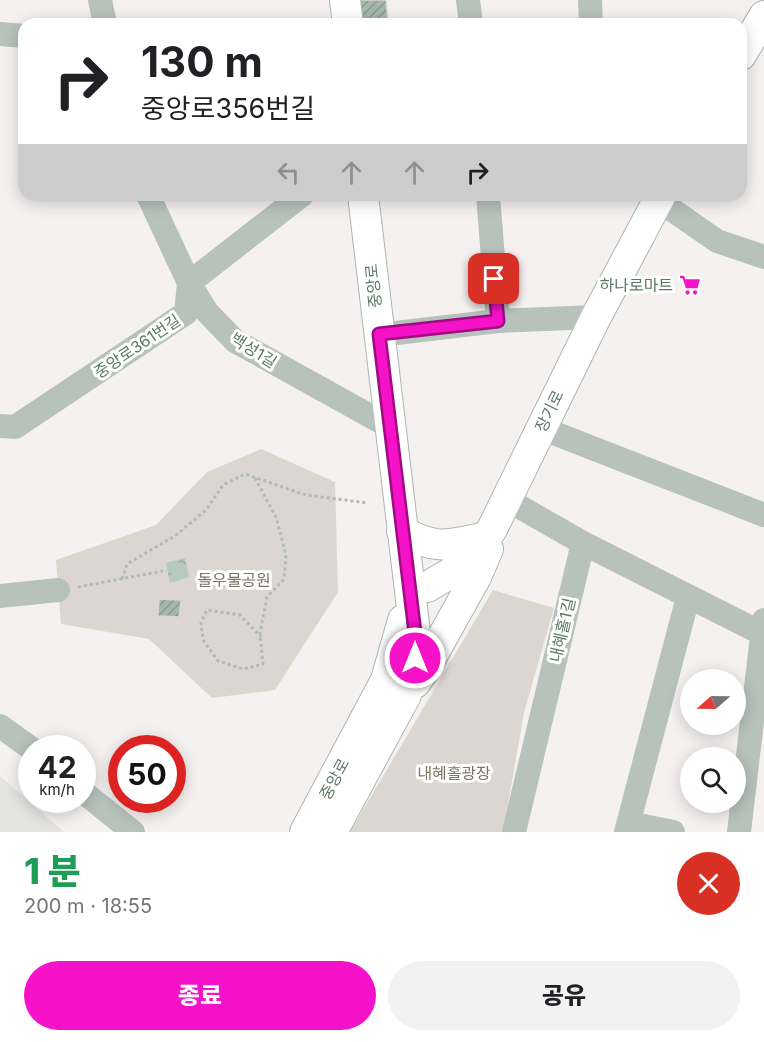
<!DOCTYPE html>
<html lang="ko">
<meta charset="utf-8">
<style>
:root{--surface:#fff;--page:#f2f2f2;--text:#202124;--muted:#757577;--accent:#f512c8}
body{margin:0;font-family:Inter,"Noto Sans KR",sans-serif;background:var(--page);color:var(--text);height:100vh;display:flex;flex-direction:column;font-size:22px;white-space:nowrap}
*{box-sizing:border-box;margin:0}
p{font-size:20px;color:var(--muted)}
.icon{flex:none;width:33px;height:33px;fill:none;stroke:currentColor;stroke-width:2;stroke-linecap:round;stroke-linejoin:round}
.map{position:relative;height:832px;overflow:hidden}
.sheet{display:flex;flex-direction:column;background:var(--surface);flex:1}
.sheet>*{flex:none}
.top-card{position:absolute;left:18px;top:18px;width:729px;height:183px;border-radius:18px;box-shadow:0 3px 15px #0003;background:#fff;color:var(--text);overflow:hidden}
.needle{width:39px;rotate:250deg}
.buttons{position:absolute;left:680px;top:669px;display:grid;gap:12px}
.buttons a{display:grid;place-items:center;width:66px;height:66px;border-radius:50%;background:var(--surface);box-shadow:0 3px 15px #0003;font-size:30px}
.speed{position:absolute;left:18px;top:735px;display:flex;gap:12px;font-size:30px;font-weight:700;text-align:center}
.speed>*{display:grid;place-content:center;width:78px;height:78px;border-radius:50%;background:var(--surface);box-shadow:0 3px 15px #0003;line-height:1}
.speed small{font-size:15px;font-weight:400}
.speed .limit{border:9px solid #d22;background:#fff;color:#111}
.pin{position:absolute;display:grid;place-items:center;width:51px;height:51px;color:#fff;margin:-26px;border-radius:12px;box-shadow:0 3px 9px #0006}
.me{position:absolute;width:66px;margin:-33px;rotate:0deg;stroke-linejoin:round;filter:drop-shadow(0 0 4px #0008)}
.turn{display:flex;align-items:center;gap:21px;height:126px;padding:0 24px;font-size:27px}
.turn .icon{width:78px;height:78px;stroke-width:2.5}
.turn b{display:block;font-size:42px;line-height:51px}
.lanes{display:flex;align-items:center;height:57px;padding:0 24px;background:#0003;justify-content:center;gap:30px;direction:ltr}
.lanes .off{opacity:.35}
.round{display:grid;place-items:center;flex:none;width:63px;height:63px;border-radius:32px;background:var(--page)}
.head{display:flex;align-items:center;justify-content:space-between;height:102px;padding:0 24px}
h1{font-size:36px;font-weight:800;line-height:45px;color:#1e9e55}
.primary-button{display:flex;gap:12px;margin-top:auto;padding:12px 24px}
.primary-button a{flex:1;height:69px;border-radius:36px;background:var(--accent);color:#fff;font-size:24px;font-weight:800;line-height:69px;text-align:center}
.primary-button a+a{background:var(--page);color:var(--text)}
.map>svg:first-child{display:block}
.built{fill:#e3e3e1}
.park{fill:#dbd7d0}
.water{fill:url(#water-ripples)}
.building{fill:url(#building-hatch);stroke:#d7d4d4;stroke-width:1.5}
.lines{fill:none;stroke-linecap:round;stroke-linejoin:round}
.major-casing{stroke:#aab7af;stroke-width:32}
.path{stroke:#b2bab5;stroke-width:3;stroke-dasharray:3 3;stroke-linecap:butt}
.minor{stroke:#b6c2bb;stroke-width:24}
.major{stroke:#fff;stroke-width:30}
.route-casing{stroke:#9f0c82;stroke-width:15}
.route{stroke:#f512c8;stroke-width:10}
.labels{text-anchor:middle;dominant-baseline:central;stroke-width:6;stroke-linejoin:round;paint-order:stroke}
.poi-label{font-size:16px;fill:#597a66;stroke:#fff;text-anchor:end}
.street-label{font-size:16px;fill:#597a66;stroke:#fff}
.park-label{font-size:16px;fill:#7c7661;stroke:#fff}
</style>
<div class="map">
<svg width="764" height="832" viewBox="0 0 764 832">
<defs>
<pattern id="water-ripples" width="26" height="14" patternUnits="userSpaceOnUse" patternTransform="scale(1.5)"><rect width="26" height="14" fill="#b7cbbd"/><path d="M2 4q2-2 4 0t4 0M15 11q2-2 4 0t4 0" fill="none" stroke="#98aa9d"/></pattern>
<pattern id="building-hatch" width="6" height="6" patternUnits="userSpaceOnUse" patternTransform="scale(1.5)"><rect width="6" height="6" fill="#a6b7ac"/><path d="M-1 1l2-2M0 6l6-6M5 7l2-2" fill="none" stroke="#8a9a90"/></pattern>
</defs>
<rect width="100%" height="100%" fill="#f6f1f1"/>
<path class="built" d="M 0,776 L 64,832 L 0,832 Z"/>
<path class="park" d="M 261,449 L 335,482 L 338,592 L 275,690 L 212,698 L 149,639 L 61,624 L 56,560 L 156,525 L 207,472 Z
M 493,590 L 554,608 L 524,713 L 503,832 L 350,832 Z"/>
<path class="water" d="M 185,558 L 189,577 L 170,583 L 166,563 Z"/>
<path class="building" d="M 348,0 L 386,0 L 388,24 L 350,24 Z
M 159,599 L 181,600 L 179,617 L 158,616 Z"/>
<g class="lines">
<defs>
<path id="major" d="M 345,0 L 348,24
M 741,55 L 764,16
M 402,531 C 436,551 449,545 486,537
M 410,591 L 427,587 L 466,564 L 492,529 L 596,317 L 661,195
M 415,683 L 423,672 L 476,577 L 488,549
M 305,832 L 386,680 L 403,620
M 332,832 L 406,695 L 415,658 L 415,633 L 363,195"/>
</defs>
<use href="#major" class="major-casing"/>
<path class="path" d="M 255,478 L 276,517 L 286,555 L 284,579 L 267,597 L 260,633 L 263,664 L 243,669 L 218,661 L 203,640 L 201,623 L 207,610 L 240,615 L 261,637
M 122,579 L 127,564 L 175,536 L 206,510 L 223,485 L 245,474 L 306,495 L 368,503
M 78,587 L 163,571"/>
<path class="minor" d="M 100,0 L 105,24
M 468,0 L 471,24
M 590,0 L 591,24
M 0,34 L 24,36
M 148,195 L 189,283 L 207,312 L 235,341 L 390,427
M 488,195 L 498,321
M 658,200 L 717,241 L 764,257
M 379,335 L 498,321 L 596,317
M 0,426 L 15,427 L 186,313 L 189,283 L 302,195
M 541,428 L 764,515
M 506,499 L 583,543 L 763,634
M 0,596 L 58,590
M 0,726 L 32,749
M 82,791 L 133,832
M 629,823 L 673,832
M 514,832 L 583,543
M 626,832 L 688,597
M 739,832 L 764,620"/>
<use href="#major" class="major"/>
</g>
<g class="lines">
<defs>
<path id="route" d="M 415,658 L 415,633 L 379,334 L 498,321 L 494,279"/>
</defs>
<use href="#route" class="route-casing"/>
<use href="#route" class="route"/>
</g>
<defs>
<symbol id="supermarket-bare" viewBox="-9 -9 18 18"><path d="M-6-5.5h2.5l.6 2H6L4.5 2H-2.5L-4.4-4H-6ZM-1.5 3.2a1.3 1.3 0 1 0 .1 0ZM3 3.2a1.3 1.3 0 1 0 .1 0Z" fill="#f512c8" stroke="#fff" stroke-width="2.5" paint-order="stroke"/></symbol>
</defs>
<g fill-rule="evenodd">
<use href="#supermarket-bare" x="675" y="270" width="30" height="30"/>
</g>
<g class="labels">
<g class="poi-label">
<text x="673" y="285">하나로마트</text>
</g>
<g class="street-label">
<text transform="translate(373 286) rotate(-96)">중앙로</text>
<text transform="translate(137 346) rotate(-34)">중앙로361번길</text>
<text transform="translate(254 350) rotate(32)">백성1길</text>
<text transform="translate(549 411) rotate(-64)">장기로</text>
<text transform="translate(562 630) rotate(-77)">내혜홀1길</text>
<text transform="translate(334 779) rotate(-62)">중앙로</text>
</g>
<g class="park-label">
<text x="234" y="580">돌우물공원</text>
<text x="454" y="773">내혜홀광장</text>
</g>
</g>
</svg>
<div class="buttons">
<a><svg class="needle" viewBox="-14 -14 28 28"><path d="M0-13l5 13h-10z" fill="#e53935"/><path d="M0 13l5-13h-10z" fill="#757577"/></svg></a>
<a><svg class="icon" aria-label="search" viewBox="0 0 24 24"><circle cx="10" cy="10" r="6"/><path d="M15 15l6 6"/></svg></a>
</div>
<div class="speed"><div>42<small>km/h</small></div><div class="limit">50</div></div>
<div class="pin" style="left:494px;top:279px;background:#d93025"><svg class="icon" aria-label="arrive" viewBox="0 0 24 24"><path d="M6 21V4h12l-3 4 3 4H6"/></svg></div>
<svg class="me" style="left:415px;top:658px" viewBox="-20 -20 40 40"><circle r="17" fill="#f512c8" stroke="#fff" stroke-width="3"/><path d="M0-11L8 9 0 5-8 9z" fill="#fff"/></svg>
<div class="top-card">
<div class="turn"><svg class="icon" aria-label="right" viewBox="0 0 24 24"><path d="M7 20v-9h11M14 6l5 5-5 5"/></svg><div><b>130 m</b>중앙로356번길</div></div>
<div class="lanes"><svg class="icon off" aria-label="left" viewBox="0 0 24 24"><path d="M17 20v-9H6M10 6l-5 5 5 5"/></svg><svg class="icon off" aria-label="ahead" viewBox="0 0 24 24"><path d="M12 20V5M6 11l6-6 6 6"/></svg><svg class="icon off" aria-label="ahead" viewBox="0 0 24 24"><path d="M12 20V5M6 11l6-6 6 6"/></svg><svg class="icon" aria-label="right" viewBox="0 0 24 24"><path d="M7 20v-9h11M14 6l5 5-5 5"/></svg></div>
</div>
</div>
<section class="sheet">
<div class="head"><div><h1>1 분</h1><p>200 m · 18:55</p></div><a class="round" style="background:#d93025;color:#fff"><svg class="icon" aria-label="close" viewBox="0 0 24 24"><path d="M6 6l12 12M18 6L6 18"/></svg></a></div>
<div class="primary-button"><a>종료</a><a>공유</a></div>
</section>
